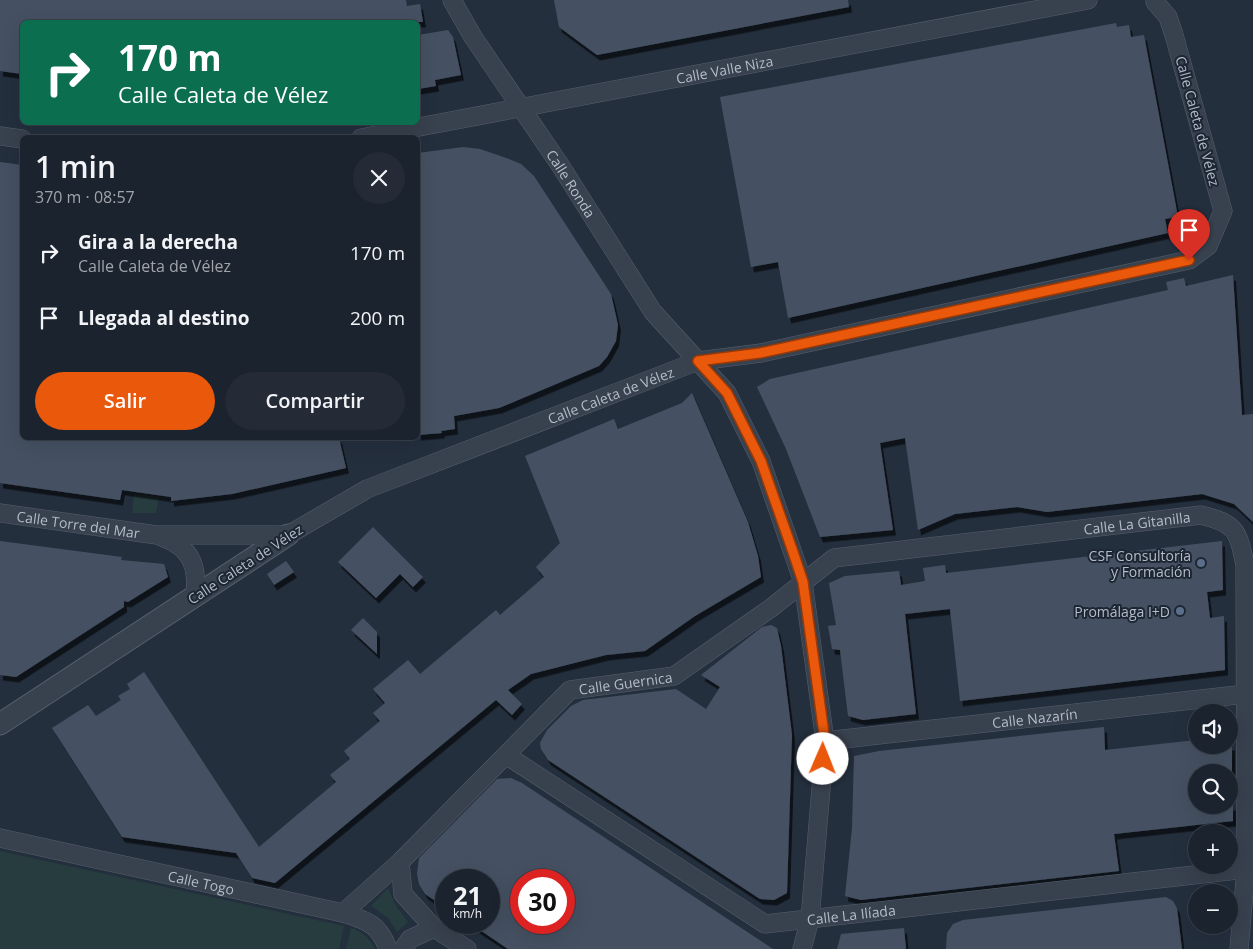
<!DOCTYPE html>
<html lang="es">
<meta charset="utf-8">
<style>
:root{--surface:#1b232e;--page:#242b36;--text:#f1f3f6;--muted:#a0a4aa;--line:#39404a;--accent:#ea580c}
body{margin:0;font-family:"Open Sans",sans-serif;background:var(--page);color:var(--text);height:100vh;display:flex;flex-direction:column;font-size:19px;white-space:nowrap}
*{box-sizing:border-box;margin:0}
p{font-size:16px;color:var(--muted)}
.icon{flex:none;width:28px;height:28px;fill:none;stroke:currentColor;stroke-width:2;stroke-linecap:round;stroke-linejoin:round}
.map{position:relative;flex:1;overflow:hidden}
.sheet{position:absolute;left:20px;top:135px;width:400px;height:305px;display:flex;flex-direction:column;background:var(--surface);border-radius:8px;box-shadow:0 5px 20px #0002,0 0 0 1px var(--line)}
.sheet>*{flex:none}
.guide{position:absolute;left:20px;top:20px;width:400px;height:105px;border-radius:8px;box-shadow:0 5px 20px #0002,0 0 0 1px var(--line);background:#0b6e4f;color:#fff;overflow:hidden}
.tools{position:absolute;left:1188px;top:704px;display:grid;gap:10px}
.tools a{display:grid;place-items:center;width:50px;height:50px;border-radius:50%;background:var(--surface);box-shadow:0 5px 20px #0002,0 0 0 1px var(--line);font-size:25px}
.speed{position:absolute;left:435px;top:869px;display:flex;gap:10px;font-size:25px;font-weight:700;text-align:center}
.speed>*{display:grid;place-content:center;width:65px;height:65px;border-radius:50%;background:var(--surface);box-shadow:0 5px 20px #0002,0 0 0 1px var(--line);line-height:1}
.speed small{font-size:12px;font-weight:400}
.speed .limit{border:8px solid #d22;background:#fff;color:#111}
.pin{position:absolute;display:grid;place-items:center;width:42px;height:42px;color:#fff;margin:-51px -21px;border-radius:50% 50% 50% 0;rotate:-45deg;box-shadow:0 0 5px #0007}
.pin .icon{rotate:45deg}
.me{position:absolute;width:55px;margin:-28px;rotate:1deg;stroke-linejoin:round;filter:drop-shadow(0 0 4px #0008)}
.turn{display:flex;align-items:center;gap:18px;height:105px;padding:0 15px;font-size:22px}
.turn .icon{width:65px;height:65px;stroke-width:2.5}
.turn b{display:block;font-size:35px;line-height:42px}
.round{display:grid;place-items:center;flex:none;width:52px;height:52px;border-radius:26px;background:var(--page)}
.overview{display:flex;align-items:center;justify-content:space-between;height:85px;padding:0 15px}
h1{font-size:30px;font-weight:600;line-height:38px}
.primary-button{display:flex;gap:10px;margin-top:auto;padding:10px 15px}
.primary-button a{flex:1;height:58px;border-radius:30px;background:var(--accent);color:#fff;font-size:20px;font-weight:600;line-height:58px;text-align:center}
.primary-button a+a{background:var(--page);color:var(--text)}
ul{padding:0;list-style:none}
li{display:flex;align-items:center;gap:15px;height:65px;padding:0 15px}
li div{flex:1}
li b{display:block;font-size:19px}
li em{font-style:normal}
.map>svg:first-child{display:block}
.green{fill:#263c3f}
.building{fill:#455162;fill-rule:evenodd;filter:url(#shadow)}
.lines{fill:none;stroke-linecap:round;stroke-linejoin:round}
.minor-casing{stroke:#565f6c;stroke-width:19}
.tertiary-casing{stroke:#565f6c;stroke-width:23}
.minor{stroke:#38414e;stroke-width:18}
.tertiary{stroke:#38414e;stroke-width:21}
.route-casing{stroke:#983908;stroke-width:12}
.route{stroke:#ea580c;stroke-width:9}
.service-dot{fill:#5c6f8a;stroke:#1d2633;stroke-width:2}
.labels{text-anchor:middle;dominant-baseline:central;stroke-width:4;stroke-linejoin:round;paint-order:stroke}
.street-label{font-size:14px;fill:#b4bcc9;stroke:#1d2633}
.poi-label{font-size:14px;fill:#b4bcc9;stroke:#1d2633;text-anchor:end}
</style>
<div class="map">
<svg width="1253" height="949" viewBox="0 0 1253 949">
<defs>
<filter id="shadow"><feDropShadow dx="3" dy="5.5" stdDeviation="0" flood-color="#0009"/></filter>
</defs>
<rect width="100%" height="100%" fill="#242f3e"/>
<path class="green" d="M 134,494 L 159,497 L 156,513 L 132,513 Z
M 0,851 L 344,926 L 339,949 L 0,949 Z
M 388,888 L 396,906 L 408,922 L 397,932 L 388,918 L 371,906 Z
M 351,928 C 363,932 369,938 375,949 L 346,949 Z"/>
<path class="building" d="M 0,0 L 406,0 L 407,6 L 420,4 L 423,22 L 22,22 L 22,74 L 0,71 Z
M 554,0 L 848,0 L 849,7 L 597,55 L 559,27 Z
M 1116,23 L 1117,27 L 1129,25 L 1131,37 L 1144,35 L 1178,217 L 1165,219 L 1168,233 L 788,318 L 778,262 L 751,267 L 720,97 Z
M 448,30 L 453,37 L 461,75 L 435,80 L 436,86 L 418,89 L 418,35 Z
M 463,147 L 480,149 L 509,159 L 521,164 L 534,176 L 611,294 L 618,325 L 616,341 L 607,357 L 599,366 L 499,408 L 454,416 L 455,429 L 441,431 L 442,433 L 418,435 L 418,153 Z
M 0,162 L 22,165 L 22,438 L 339,438 L 346,468 L 232,494 L 171,501 L 171,497 L 122,490 L 120,500 L 0,483 Z
M 1233,275 L 1242,415 L 1253,414 L 1253,522 L 1234,504 L 1202,494 L 1047,512 L 1017,507 L 955,514 L 918,530 L 905,438 L 880,443 L 893,530 L 820,537 L 786,449 L 757,387 L 770,379 L 1168,290 L 1166,282 L 1184,278 L 1186,286 Z
M 692,393 L 748,522 L 758,556 L 761,577 L 695,616 L 645,651 L 606,655 L 531,674 L 508,690 L 522,704 L 512,715 L 496,700 L 275,883 L 252,878 L 236,853 L 122,837 L 52,728 L 88,705 L 96,716 L 121,700 L 118,696 L 130,689 L 127,684 L 144,672 L 259,847 L 336,782 L 330,775 L 350,759 L 344,751 L 380,721 L 373,713 L 385,703 L 373,689 L 408,660 L 420,674 L 496,610 L 500,615 L 544,577 L 536,567 L 560,543 L 525,456 L 614,419 L 618,429 L 682,403 Z
M 373,527 L 423,577 L 413,587 L 400,574 L 376,598 L 338,562 Z
M 0,541 L 122,557 L 121,560 L 164,564 L 168,577 L 128,602 L 124,601 L 124,607 L 16,677 L 0,675 Z
M 1222,541 L 1223,590 L 1207,592 L 1210,618 L 1224,616 L 1225,670 L 960,701 L 950,609 L 905,614 L 916,714 L 863,720 L 848,716 L 840,650 L 832,649 L 828,626 L 836,625 L 829,583 L 845,576 L 899,571 L 901,585 L 925,581 L 923,568 L 945,565 L 946,573 Z
M 286,561 L 294,572 L 274,585 L 267,574 Z
M 363,618 L 377,632 L 377,654 L 351,630 Z
M 771,625 L 777,628 L 781,646 L 792,735 L 787,893 L 774,900 L 760,899 L 548,760 L 541,749 L 540,743 L 547,730 L 571,706 L 583,700 L 676,689 L 706,709 L 720,687 L 701,675 L 762,627 Z
M 1104,727 L 1105,750 L 1196,740 L 1196,745 L 1232,745 L 1232,772 L 1196,772 L 1196,805 L 1233,805 L 1233,821 L 1114,834 L 1119,871 L 861,900 L 845,896 L 852,828 L 854,756 L 879,751 Z
M 511,778 L 522,783 L 773,949 L 508,949 L 468,922 L 489,922 L 489,880 L 446,880 L 446,908 L 425,894 L 419,884 L 417,874 L 419,858 L 497,779 ZM 521,880 L 564,880 L 564,922 L 521,922 Z
M 1166,897 L 1173,901 L 1177,908 L 1182,949 L 946,949 L 947,933 L 953,924 L 963,920 Z
M 904,928 L 906,949 L 837,949 L 841,934 Z"/>
<g class="lines">
<defs>
<g id="minor">
<path id="s1" d="M 452,0 L 473,37 L 560,165 L 653,312 L 727,393 L 761,461 L 803,582 L 825,741 L 810,919 L 802,949"/>
<path d="M 0,136 L 22,139"/>
<path id="s2" d="M 361,138 L 1088,0"/>
<path id="s3" d="M 0,513 L 157,535 L 288,535 L 367,489 L 698,361 L 761,353 L 1189,260 L 1208,246 L 1223,211 L 1174,35 L 1168,17 L 1155,2"/>
<path d="M 162,537 C 192,548 198,566 195,596"/>
<path id="s4" d="M 825,741 L 1246,694"/>
<path id="s5" d="M 506,755 L 765,924 L 1246,869"/>
<path id="s6" d="M 0,838 L 343,913 C 368,921 379,924 388,949"/>
<path d="M 343,913 L 400,862"/>
<path d="M 403,949 L 410,939 L 434,928"/>
<path id="s7" d="M 467,949 L 434,928 L 403,894 L 400,862 L 570,690 L 674,676 L 771,608 L 834,558 L 1201,515 C 1237,524 1238,531 1245,565 L 1246,869 L 1239,949"/>
</g>
<path id="tertiary" d="M 0,724 L 288,535"/>
</defs>
<use href="#minor" class="minor-casing"/>
<use href="#tertiary" class="tertiary-casing"/>
<use href="#minor" class="minor"/>
<use href="#tertiary" class="tertiary"/>
</g>
<g class="lines">
<defs>
<path id="route" d="M 823,759 L 825,741 L 803,582 L 793,552 L 761,461 L 727,393 L 698,361 L 760,353 L 1189,260"/>
</defs>
<use href="#route" class="route-casing"/>
<use href="#route" class="route"/>
</g>
<g class="service-dot">
<circle cx="1201" cy="563" r="5"/>
<circle cx="1180" cy="611" r="5"/>
</g>
<g class="labels">
<g class="street-label">
<text stroke="none"><textPath href="#s2" startOffset="370">Calle Valle Niza</textPath></text>
<text transform="translate(1198 121) rotate(75)">Calle Caleta de Vélez</text>
<text stroke="none"><textPath href="#s1" startOffset="219">Calle Ronda</textPath></text>
<text stroke="none"><textPath href="#s3" startOffset="642">Calle Caleta de Vélez</textPath></text>
<text stroke="none"><textPath href="#s7" startOffset="968">Calle La Gitanilla</textPath></text>
<text stroke="none"><textPath href="#s3" startOffset="79">Calle Torre del Mar</textPath></text>
<text transform="translate(245 564) rotate(-33)">Calle Caleta de Vélez</text>
<text stroke="none"><textPath href="#s7" startOffset="415">Calle Guernica</textPath></text>
<text stroke="none"><textPath href="#s4" startOffset="211">Calle Nazarín</textPath></text>
<text stroke="none"><textPath href="#s6" startOffset="206">Calle Togo</textPath></text>
<text stroke="none"><textPath href="#s5" startOffset="396">Calle La Ilíada</textPath></text>
</g>
<g class="poi-label">
<text x="1191" y="555">CSF Consultoría<tspan x="1191" dy="16">y Formación</tspan></text>
<text x="1170" y="611">Promálaga I+D</text>
</g>
</g>
</svg>
<div class="tools">
<a><svg class="icon" aria-label="sound" viewBox="0 0 24 24"><path d="M4 9h4l5-4v14l-5-4H4zM17 9q2 3 0 6"/></svg></a>
<a><svg class="icon" aria-label="search" viewBox="0 0 24 24"><circle cx="10" cy="10" r="6"/><path d="M15 15l6 6"/></svg></a>
<a>+</a>
<a>−</a>
</div>
<div class="speed"><div>21<small>km/h</small></div><div class="limit">30</div></div>
<div class="pin" style="left:1189px;top:260px;background:#d93025"><svg class="icon" aria-label="arrive" viewBox="0 0 24 24"><path d="M6 21V4h12l-3 4 3 4H6"/></svg></div>
<svg class="me" style="left:823px;top:759px" viewBox="-20 -20 40 40"><circle r="19" fill="#fff"/><path d="M0-13L10 11 0 6-10 11z" fill="#ea580c"/></svg>
<div class="guide">
<div class="turn"><svg class="icon" aria-label="right" viewBox="0 0 24 24"><path d="M7 20v-9h11M14 6l5 5-5 5"/></svg><div><b>170 m</b>Calle Caleta de Vélez</div></div>
</div>
<section class="sheet">
<div class="overview"><div><h1>1 min</h1><p>370 m · 08:57</p></div><a class="round"><svg class="icon" aria-label="close" viewBox="0 0 24 24"><path d="M6 6l12 12M18 6L6 18"/></svg></a></div>
<ul>
<li><svg class="icon" aria-label="right" viewBox="0 0 24 24"><path d="M7 20v-9h11M14 6l5 5-5 5"/></svg><div><b>Gira a la derecha</b><p>Calle Caleta de Vélez</p></div><em>170 m</em></li>
<li><svg class="icon" aria-label="arrive" viewBox="0 0 24 24"><path d="M6 21V4h12l-3 4 3 4H6"/></svg><div><b>Llegada al destino</b></div><em>200 m</em></li>
</ul>
<div class="primary-button"><a>Salir</a><a>Compartir</a></div>
</section>
</div>
